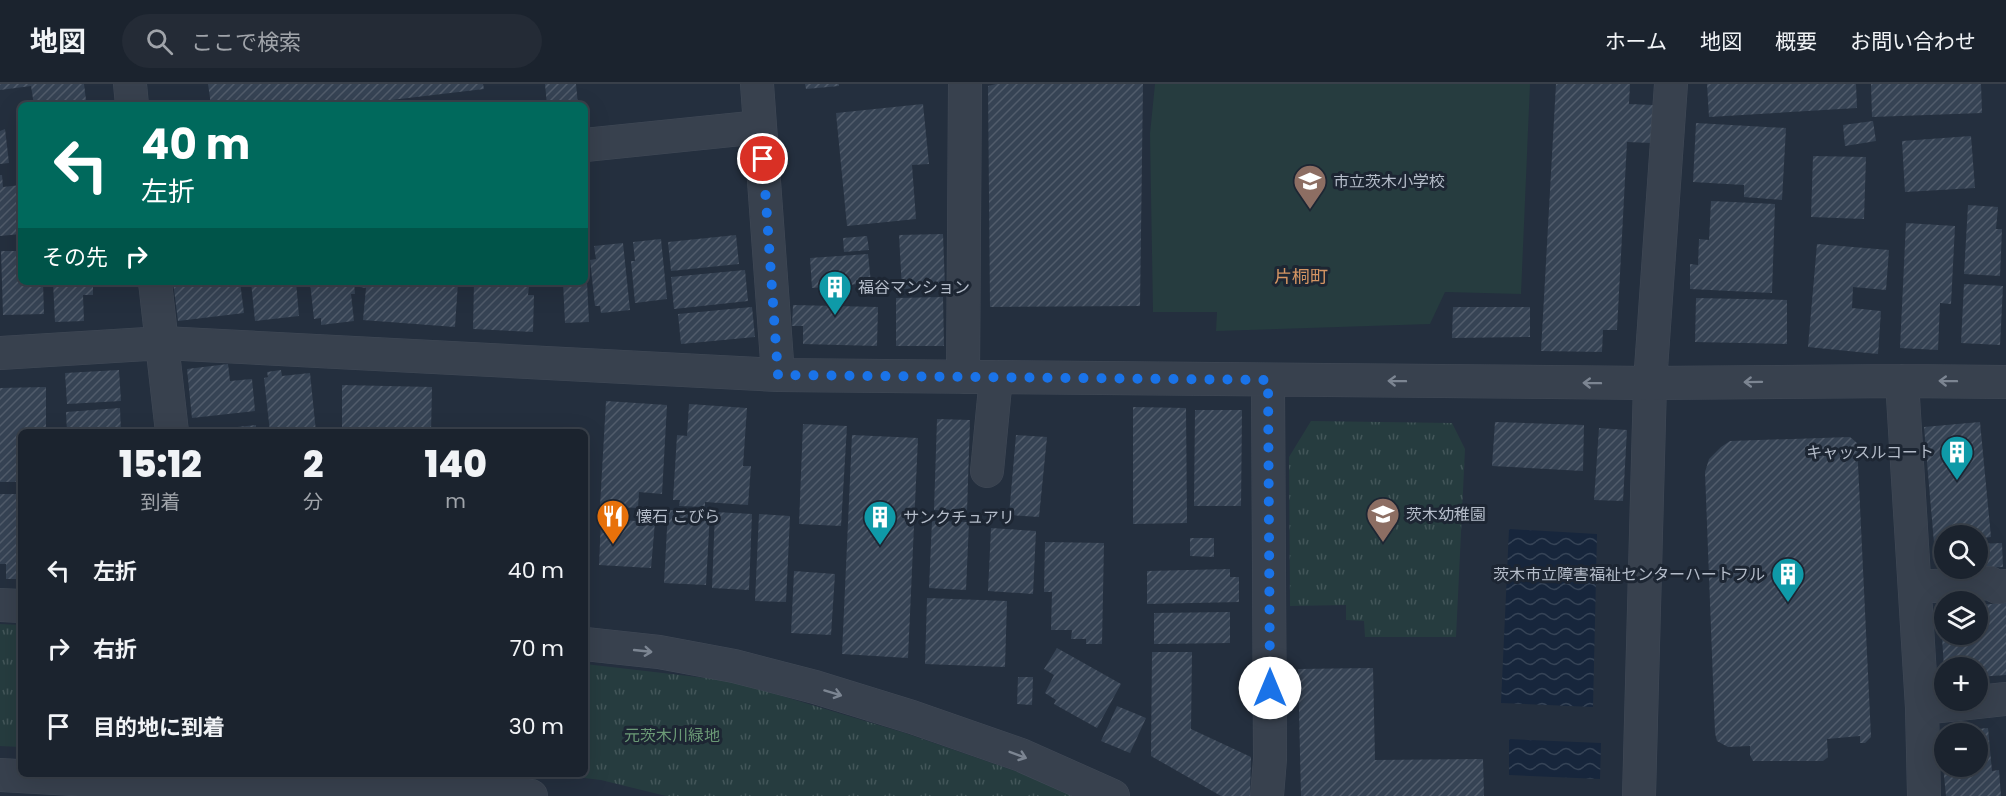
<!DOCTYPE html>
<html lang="ja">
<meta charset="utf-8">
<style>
:root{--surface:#1b232e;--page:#242b36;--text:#f1f3f6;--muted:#a0a4aa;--line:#39404a}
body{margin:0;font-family:Poppins,"Noto Sans JP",sans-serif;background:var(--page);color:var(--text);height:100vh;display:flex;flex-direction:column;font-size:22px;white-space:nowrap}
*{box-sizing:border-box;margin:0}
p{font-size:20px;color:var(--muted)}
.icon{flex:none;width:33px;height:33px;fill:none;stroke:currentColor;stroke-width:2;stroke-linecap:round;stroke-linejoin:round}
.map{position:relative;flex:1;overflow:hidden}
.panel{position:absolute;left:18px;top:345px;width:570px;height:348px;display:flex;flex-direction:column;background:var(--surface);border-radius:9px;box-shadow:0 6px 24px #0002,0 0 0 2px var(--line)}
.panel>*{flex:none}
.top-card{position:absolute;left:18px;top:18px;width:570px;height:183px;border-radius:9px;box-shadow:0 6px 24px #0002,0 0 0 2px var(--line);background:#00695c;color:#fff;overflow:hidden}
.fabs{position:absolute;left:1934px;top:441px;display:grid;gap:12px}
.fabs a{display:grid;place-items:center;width:54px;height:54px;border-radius:50%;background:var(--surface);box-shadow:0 6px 24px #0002,0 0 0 2px var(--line);font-size:30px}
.pin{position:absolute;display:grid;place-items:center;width:51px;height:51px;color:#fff;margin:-26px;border:3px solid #fff;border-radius:50%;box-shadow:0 2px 6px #0007}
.me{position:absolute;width:66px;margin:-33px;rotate:0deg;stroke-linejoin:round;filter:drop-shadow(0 0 4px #0008)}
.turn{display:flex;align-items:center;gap:21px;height:126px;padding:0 24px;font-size:27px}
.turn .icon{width:78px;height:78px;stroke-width:2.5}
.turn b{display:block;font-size:42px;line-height:51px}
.then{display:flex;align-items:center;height:57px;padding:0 24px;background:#0003;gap:12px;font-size:22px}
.eta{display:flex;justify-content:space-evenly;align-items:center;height:102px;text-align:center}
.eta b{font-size:36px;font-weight:800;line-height:42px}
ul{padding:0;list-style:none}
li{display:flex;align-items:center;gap:18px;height:78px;padding:0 24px}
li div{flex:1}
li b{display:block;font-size:22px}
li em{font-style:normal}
header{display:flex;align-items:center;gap:36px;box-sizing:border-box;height:84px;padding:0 30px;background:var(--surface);border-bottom:2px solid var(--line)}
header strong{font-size:28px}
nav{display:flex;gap:33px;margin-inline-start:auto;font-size:21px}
.search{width:420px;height:54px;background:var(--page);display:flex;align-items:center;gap:15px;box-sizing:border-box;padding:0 21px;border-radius:33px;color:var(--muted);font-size:22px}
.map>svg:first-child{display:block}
.grass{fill:#263c3f}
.park{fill:url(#park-tufts)}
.water{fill:url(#water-waves)}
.building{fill:url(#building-hatch)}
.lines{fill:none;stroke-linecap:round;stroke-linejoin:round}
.minor-casing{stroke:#414a57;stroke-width:34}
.minor{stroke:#38414e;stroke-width:33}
.oneway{stroke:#7c8592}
.route{stroke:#1a73e8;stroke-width:10;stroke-dasharray:0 18}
.labels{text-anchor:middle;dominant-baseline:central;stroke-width:6;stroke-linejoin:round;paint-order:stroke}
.poi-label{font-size:16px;fill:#b4bcc9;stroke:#1d2633;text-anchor:start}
.park-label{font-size:16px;fill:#6b9a76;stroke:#1d2633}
.neighbourhood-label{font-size:18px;fill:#d59563;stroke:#1d2633}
</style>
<header>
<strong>地図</strong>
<div class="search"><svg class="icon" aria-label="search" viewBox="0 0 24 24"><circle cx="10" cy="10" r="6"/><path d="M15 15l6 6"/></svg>ここで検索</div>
<nav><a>ホーム</a><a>地図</a><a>概要</a><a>お問い合わせ</a></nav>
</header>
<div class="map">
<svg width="2006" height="712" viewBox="0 0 2006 712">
<defs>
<pattern id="park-tufts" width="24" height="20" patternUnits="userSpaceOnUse" patternTransform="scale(1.5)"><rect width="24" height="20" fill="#263c3f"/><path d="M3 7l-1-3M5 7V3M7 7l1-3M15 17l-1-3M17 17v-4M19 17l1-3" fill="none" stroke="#435659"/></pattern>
<pattern id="water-waves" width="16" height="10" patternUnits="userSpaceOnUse" patternTransform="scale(1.5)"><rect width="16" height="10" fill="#17263c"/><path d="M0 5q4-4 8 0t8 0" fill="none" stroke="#364457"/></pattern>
<pattern id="building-hatch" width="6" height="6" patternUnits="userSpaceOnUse" patternTransform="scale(1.5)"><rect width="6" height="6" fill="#364354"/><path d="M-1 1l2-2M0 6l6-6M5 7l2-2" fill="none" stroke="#515c6b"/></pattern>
</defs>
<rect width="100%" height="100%" fill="#242f3e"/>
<path class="grass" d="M 1155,0 L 1530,0 L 1521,210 L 1445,208 L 1430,240 L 1216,247 L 1217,228 L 1153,228 L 1150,50 Z"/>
<path class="park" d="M 1311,337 L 1452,339 L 1465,365 L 1456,553 L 1365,553 L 1364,537 L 1346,536 L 1346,521 L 1290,522 L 1289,373 Z
M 0,540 L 21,541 L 21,663 L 0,662 Z
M 585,580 L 732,597 L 905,649 L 1018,688 L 1073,712 L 666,712 L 601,696 L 551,690 L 585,690 Z"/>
<path class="water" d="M 1509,445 L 1597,450 L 1593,623 L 1501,619 Z
M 1509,655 L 1601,659 L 1600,695 L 1509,691 Z"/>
<path class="building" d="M 0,0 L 84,0 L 86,16 L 34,21 L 31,2 L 0,6 Z
M 208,0 L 483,0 L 484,5 L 349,21 L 211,21 Z
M 545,0 L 576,0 L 578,21 L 547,21 Z
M 805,0 L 839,0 L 839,2 L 806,5 Z
M 996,0 L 1143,0 L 1140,222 L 990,223 L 988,2 Z
M 1556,0 L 1630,0 L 1629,20 L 1653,21 L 1652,59 L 1627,58 L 1617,246 L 1603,246 L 1602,268 L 1541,267 Z
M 1707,0 L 1856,0 L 1857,24 L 1709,33 Z
M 1871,0 L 1981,0 L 1982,29 L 1872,33 Z
M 923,20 L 929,80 L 912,81 L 916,135 L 847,142 L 836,29 Z
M 1873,37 L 1876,57 L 1845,62 L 1843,41 Z
M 1696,39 L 1786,44 L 1782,116 L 1744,113 L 1744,101 L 1693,98 Z
M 5,45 L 9,79 L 0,80 L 0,47 Z
M 1971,52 L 1975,104 L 1905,108 L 1902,57 Z
M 1813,72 L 1866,73 L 1864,135 L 1811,133 Z
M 0,91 L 2,91 L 3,103 L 21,101 L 21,150 L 0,152 Z
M 1711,117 L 1775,120 L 1772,209 L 1690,205 L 1690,180 L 1698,181 L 1699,155 L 1709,156 Z
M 1968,121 L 1998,123 L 1996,145 L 2002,145 L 2000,192 L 1964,190 Z
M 1906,139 L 1955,142 L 1951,220 L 1940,219 L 1938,266 L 1900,264 Z
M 943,150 L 945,203 L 902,205 L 899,151 Z
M 736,151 L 739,180 L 671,187 L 668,158 Z
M 867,152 L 869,166 L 844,168 L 843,154 Z
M 661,155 L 667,215 L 635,219 L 631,177 L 635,177 L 633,158 Z
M 623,159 L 630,226 L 601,229 L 600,222 L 595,222 L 590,176 L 596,175 L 594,162 Z
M 1817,160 L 1889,166 L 1886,206 L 1853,203 L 1852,224 L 1881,227 L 1878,270 L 1808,263 Z
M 1,167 L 21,167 L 21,198 L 43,198 L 44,230 L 3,231 Z
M 868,170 L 871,199 L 812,204 L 810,174 Z
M 745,186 L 748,217 L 674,225 L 671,193 Z
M 53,198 L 93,198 L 93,211 L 83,211 L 84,237 L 55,238 Z
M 173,198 L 240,198 L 244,229 L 178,237 Z
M 251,198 L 296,198 L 299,232 L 255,237 Z
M 310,198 L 354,198 L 355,210 L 351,210 L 354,237 L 321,241 L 321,234 L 314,235 Z
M 360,198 L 458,198 L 455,243 L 363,236 L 366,204 L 360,203 Z
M 474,198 L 541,198 L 540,202 L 529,202 L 528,211 L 534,211 L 533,248 L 473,245 Z
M 563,198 L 587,198 L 589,238 L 565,239 Z
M 1964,200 L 2003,202 L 2000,261 L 1961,259 Z
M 943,213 L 944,262 L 896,262 L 896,214 Z
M 1696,214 L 1787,216 L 1787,260 L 1695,258 Z
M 793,221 L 878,223 L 877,262 L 803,260 L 803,242 L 792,242 Z
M 752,223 L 755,253 L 681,260 L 678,230 Z
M 1453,223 L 1530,223 L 1530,253 L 1452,254 Z
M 228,280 L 230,297 L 252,295 L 255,327 L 192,334 L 187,285 Z
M 119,286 L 121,317 L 67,320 L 65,289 Z
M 281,286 L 282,292 L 310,289 L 316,348 L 270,348 L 264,294 L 268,293 L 267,288 Z
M 342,301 L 432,303 L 431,348 L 342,348 Z
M 46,303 L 46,348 L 21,348 L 21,398 L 0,398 L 0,304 Z
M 606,317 L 667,321 L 662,410 L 639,408 L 638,424 L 600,422 Z
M 689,320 L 747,324 L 743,382 L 751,382 L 748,421 L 705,418 L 705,423 L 679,422 L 680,416 L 673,416 L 677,351 L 687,352 Z
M 1133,323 L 1186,324 L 1187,439 L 1133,440 Z
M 120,324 L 121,348 L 67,348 L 66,328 Z
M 1195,326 L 1242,326 L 1241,422 L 1194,422 Z
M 937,335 L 970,336 L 967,428 L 934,426 Z
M 1495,338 L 1584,341 L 1583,387 L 1492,382 Z
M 1980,338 L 1991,453 L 1977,455 L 1977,452 L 1944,452 L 1944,458 L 1934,459 L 1924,343 Z
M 803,340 L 847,342 L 841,442 L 799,440 Z
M 256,341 L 256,348 L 228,348 L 228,344 Z
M 1599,344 L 1627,346 L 1623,417 L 1594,416 Z
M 852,351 L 918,354 L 908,574 L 842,570 Z
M 1016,351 L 1047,353 L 1039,433 L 1009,431 Z
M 1850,353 L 1857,359 L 1871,653 L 1865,659 L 1860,659 L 1860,652 L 1827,655 L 1828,673 L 1823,677 L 1753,677 L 1750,671 L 1750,662 L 1728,663 L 1717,657 L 1715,649 L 1705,388 L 1709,375 L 1721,363 L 1730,357 Z
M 0,410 L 18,410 L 17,495 L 6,495 L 6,480 L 0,480 Z
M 668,426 L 710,428 L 706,501 L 664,499 Z
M 715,428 L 752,430 L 749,506 L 712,504 Z
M 759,430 L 790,432 L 786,518 L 755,517 Z
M 601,435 L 655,438 L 651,484 L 599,481 Z
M 932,437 L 969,438 L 966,506 L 929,504 Z
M 991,444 L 1036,447 L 1033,510 L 988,507 Z
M 1190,454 L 1214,454 L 1214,473 L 1190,472 Z
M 1045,458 L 1104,459 L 1102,560 L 1086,560 L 1086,555 L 1071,555 L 1072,546 L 1051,546 L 1052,508 L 1044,508 Z
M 2002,459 L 2003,483 L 1977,484 L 1977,460 Z
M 1230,485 L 1230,493 L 1239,493 L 1239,518 L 1147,520 L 1147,487 Z
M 794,487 L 835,490 L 831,551 L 791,549 Z
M 927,514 L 1007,517 L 1005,583 L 925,580 Z
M 2006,519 L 2006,591 L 1977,593 L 1977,584 L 1944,584 L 1940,523 L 1944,523 L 1944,550 L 1977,550 L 1977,521 Z
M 1230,528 L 1230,559 L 1154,560 L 1154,529 Z
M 1057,564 L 1121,600 L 1097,644 L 1054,620 L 1056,616 L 1045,609 L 1054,591 L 1044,585 Z
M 1152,568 L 1192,568 L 1191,645 L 1251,673 L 1250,712 L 1221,712 L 1151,672 Z
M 1373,584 L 1375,676 L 1483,675 L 1484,712 L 1301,712 L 1298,585 Z
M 1018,593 L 1033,593 L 1032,621 L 1017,620 Z
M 1117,622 L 1146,634 L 1130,669 L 1101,657 Z
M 1988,644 L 1992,687 L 1999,686 L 2001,712 L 1946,712 L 1943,682 L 1977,682 L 1977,650 L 1944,650 L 1944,672 L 1942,672 L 1940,648 Z"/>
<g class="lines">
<defs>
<path id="minor" d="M 130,0 L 132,21
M 757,0 L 778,291
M 585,61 L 760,43
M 155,198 L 172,348
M 0,269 L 163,259 L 778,291 L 1650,299 L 1902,297 L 2006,298
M 963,293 L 965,0
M 1902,297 L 1922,624 L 1924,712
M 987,387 L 996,293
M 1915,503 L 1990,499 L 1997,503 L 2006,502
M 0,521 L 21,522
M 585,560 L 659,568 L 734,582 L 815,603 L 912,633 L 1021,671 L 1113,712
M 1922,624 L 2006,615
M 0,691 L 197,702 L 443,704 L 531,712
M 1267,712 L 1270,675 L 1268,296
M 1639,712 L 1650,299 L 1671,0"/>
</defs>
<use href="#minor" class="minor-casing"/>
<use href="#minor" class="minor"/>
</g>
<defs><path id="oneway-shaft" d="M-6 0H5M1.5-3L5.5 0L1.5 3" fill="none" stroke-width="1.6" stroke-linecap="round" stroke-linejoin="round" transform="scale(1.5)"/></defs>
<g class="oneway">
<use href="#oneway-shaft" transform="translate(1397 297) rotate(-179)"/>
<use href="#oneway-shaft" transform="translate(1948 297) rotate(-179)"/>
<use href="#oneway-shaft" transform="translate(1753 298) rotate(179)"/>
<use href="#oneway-shaft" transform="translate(1592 299) rotate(-179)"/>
<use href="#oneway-shaft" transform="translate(643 567) rotate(6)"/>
<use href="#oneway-shaft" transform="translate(833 609) rotate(17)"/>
<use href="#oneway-shaft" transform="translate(1018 671) rotate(21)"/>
</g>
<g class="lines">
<path class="route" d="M 763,75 L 778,291 L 1268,296 L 1270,604"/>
</g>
<defs>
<symbol id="school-pin" viewBox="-11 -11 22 30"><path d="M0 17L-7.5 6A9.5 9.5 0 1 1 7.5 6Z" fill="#8d6e63" stroke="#1d2633"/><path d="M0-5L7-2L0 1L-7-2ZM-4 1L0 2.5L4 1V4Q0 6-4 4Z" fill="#fff"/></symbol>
<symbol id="building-pin" viewBox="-11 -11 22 30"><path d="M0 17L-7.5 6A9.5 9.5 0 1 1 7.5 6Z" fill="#0f9aa8" stroke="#1d2633"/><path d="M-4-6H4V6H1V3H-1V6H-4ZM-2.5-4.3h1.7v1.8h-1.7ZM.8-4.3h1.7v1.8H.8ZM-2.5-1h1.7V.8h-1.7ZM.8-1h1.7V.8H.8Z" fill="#fff"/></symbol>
<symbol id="restaurant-pin" viewBox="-11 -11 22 30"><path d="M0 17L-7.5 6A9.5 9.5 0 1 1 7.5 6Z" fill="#e8710a" stroke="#1d2633"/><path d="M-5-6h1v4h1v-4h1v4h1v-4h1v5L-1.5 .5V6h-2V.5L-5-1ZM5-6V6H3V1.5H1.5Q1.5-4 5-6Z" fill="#fff"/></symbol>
</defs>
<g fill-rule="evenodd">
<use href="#school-pin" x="1291" y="78" width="38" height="52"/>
<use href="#building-pin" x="816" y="184" width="38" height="52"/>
<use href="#building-pin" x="1938" y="349" width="38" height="52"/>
<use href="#school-pin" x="1364" y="411" width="38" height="52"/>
<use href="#restaurant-pin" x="594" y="413" width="38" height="52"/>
<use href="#building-pin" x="861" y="414" width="38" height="52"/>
<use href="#building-pin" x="1769" y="471" width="38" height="52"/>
</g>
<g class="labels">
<g class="poi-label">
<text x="1333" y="97">市立茨木小学校</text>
<text x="858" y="203">福谷マンション</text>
<text x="1934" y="368" text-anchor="end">キャッスルコート</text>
<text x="1406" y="430">茨木幼稚園</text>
<text x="636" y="432">懐石 こびら</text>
<text x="903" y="433">サンクチュアリ</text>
<text x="1765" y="490" text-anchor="end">茨木市立障害福祉センターハートフル</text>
</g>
<g class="park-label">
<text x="672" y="651">元茨木川緑地</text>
</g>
<g class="neighbourhood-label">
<text x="1301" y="192">片桐町</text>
</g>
</g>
</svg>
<div class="fabs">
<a><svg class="icon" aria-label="search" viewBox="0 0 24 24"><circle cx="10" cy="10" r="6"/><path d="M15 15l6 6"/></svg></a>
<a><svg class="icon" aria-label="layers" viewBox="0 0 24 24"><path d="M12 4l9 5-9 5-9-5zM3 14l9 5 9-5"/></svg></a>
<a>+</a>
<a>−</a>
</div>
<div class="pin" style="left:763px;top:75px;background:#d93025"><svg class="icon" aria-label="arrive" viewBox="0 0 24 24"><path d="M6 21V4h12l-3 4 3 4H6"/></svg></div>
<svg class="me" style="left:1270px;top:604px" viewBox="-20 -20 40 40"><circle r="19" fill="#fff"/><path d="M0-13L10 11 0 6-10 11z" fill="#1a73e8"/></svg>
<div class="top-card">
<div class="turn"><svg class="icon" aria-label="left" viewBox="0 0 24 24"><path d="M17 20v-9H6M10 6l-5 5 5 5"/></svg><div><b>40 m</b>左折</div></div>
<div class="then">その先<svg class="icon" aria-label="right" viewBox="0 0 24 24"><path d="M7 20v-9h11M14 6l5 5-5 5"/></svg></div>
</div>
<section class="panel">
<div class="eta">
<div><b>15:12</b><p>到着</p></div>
<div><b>2</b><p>分</p></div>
<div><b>140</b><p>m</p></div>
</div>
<ul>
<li><svg class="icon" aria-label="left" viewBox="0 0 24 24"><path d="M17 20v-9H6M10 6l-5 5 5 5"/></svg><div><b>左折</b></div><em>40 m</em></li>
<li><svg class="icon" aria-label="right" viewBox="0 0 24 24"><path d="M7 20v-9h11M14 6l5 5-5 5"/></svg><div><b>右折</b></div><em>70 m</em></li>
<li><svg class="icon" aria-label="arrive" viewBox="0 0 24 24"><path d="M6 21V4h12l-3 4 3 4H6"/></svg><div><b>目的地に到着</b></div><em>30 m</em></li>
</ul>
</section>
</div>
